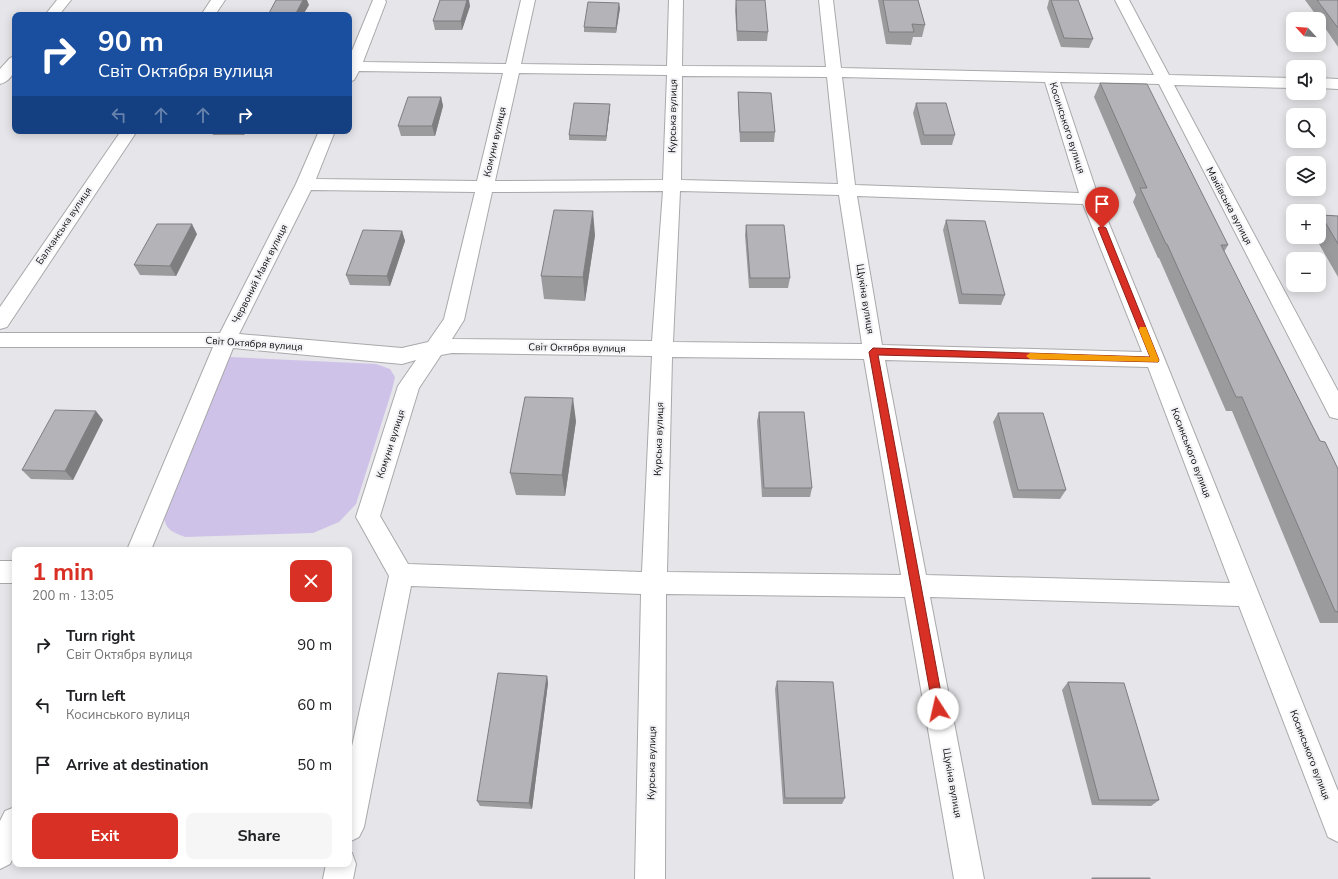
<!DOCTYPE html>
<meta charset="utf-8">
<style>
:root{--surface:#fff;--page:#f6f6f6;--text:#202124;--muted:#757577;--accent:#d93025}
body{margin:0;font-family:"Nunito Sans",sans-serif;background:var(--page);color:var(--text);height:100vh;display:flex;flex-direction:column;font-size:15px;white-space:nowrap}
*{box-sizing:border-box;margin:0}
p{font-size:13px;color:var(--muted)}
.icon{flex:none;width:22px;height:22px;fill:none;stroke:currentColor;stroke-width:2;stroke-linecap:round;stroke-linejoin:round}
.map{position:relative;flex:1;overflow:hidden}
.details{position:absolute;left:12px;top:547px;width:340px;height:320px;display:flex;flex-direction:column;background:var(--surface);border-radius:8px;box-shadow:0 2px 10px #0003}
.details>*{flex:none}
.hud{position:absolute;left:12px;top:12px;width:340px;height:122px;border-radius:8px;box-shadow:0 2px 10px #0003;background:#1a4fa0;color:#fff;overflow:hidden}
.needle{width:26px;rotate:296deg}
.buttons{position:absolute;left:1286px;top:12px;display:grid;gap:8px}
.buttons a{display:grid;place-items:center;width:40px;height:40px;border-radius:8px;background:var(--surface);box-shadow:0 2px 10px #0003;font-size:20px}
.pin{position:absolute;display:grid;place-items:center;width:34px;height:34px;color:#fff;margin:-41px -17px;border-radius:50% 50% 50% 0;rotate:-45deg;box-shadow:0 0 4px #0007}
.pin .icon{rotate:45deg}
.me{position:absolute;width:44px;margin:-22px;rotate:350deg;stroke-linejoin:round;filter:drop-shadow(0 0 3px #0008)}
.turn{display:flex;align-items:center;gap:14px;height:84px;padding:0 20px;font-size:18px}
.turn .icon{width:52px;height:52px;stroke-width:2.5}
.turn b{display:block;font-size:28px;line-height:34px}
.lanes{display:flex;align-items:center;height:38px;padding:0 20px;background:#0003;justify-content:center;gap:20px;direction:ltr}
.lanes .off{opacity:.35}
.round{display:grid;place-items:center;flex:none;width:42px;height:42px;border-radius:8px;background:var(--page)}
.overview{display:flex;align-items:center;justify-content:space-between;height:68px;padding:0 20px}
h1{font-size:24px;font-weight:700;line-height:30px;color:var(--accent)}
.primary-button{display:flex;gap:8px;margin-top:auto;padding:8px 20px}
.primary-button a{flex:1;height:46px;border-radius:8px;background:var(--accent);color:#fff;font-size:16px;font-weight:700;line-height:46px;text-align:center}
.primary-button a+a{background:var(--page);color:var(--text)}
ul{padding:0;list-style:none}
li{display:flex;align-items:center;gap:12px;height:60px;padding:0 20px}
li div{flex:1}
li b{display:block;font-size:15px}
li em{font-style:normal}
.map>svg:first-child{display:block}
.green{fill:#cfc2e8}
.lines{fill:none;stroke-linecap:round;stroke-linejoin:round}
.minor-casing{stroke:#a9a8ab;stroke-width:2}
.minor{fill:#fff;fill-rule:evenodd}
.wall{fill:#9b9a9d}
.shaded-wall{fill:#7e7d80}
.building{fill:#b4b3b7;stroke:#7e7d80}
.route{fill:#d93025;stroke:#8d1f18}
.slow{fill:#f59e0b}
.labels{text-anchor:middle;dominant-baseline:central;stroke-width:4;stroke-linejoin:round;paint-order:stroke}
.street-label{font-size:10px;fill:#0e0e0f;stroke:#f3f2f6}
</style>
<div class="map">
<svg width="1338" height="879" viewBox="0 0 1338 879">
<rect width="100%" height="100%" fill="#e6e5e9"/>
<path class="green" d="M 230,357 L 376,364 L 390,369 L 395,377 L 392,390 L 356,504 L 339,522 L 313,533 L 185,537 C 173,532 165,530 164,516 Z"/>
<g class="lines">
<defs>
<path id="minor" d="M 57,0 L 71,0 L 59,15 L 45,15 Z
M 211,0 L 225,0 L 215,15 L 201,15 Z
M 373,0 L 385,0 L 386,2 L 363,62 L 506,64 L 521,0 L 535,0 L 521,64 L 667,66 L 669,0 L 683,0 L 682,66 L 826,67 L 819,0 L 833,0 L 841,68 L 1154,75 L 1115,0 L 1129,0 L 1169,75 L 1293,78 L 1293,88 L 1174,85 L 1338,391 L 1338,419 L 1330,417 L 1159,84 L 1060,82 L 1099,199 L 1165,360 L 1338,791 L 1338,842 L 1328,837 L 1239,606 L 930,597 L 984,879 L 954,879 L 905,597 L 666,594 L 665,879 L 635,879 L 641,594 L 411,586 L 364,827 L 359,837 L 349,842 L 349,760 L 389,576 L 356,517 L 398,386 L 416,360 L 402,364 L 233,348 L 151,550 L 127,550 L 213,347 L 0,347 L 0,333 L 220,333 L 296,184 L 319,131 L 335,131 L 316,179 L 477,181 L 503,73 L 359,71 L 354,80 L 349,82 L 349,58 ZM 519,73 L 667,75 L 663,180 L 495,181 ZM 682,76 L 827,77 L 838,184 L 681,180 ZM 842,77 L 1045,82 L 1079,193 L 855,185 ZM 311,190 L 475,192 L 444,319 L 428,342 L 402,348 L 239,334 ZM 663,191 L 652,341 L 452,339 L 464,320 L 492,192 ZM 680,191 L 839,195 L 862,344 L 673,342 ZM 857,196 L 1083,204 L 1142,352 L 882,345 ZM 452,353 L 652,356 L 642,572 L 408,564 L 380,516 L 419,388 L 441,355 ZM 672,357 L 864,359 L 901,575 L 667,572 ZM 885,360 L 1148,367 L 1230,583 L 926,575 Z
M 15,56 C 15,69 14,80 0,84 L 0,69 L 10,58 Z
M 1319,78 L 1338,79 L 1338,89 L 1319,88 Z
M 121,131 L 137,131 L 7,327 L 0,329 L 0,307 Z
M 0,561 L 15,561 L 15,583 L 0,583 Z
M 15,807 L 15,854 L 10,864 L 0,869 L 0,821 L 5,811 Z
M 349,852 L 352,853 L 356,864 L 353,879 L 323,879 L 326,864 L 349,864 Z"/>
</defs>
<use href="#minor" class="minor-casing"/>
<use href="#minor" class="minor"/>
</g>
<path class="wall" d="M 736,0 L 768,32 L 767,41 L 737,41 L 735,10 Z
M 878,0 L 918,0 L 925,25 L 922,37 L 913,37 L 911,45 L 886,44 Z
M 1049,0 L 1078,0 L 1093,39 L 1089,48 L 1061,47 L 1047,8 Z
M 1305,0 L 1338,0 L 1338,47 L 1319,19 Z
M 470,6 L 462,30 L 435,30 L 433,21 Z
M 620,8 L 616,33 L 584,32 L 584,27 Z
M 1100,83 L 1228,245 L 1224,252 L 1320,441 L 1338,469 L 1338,623 L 1320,623 L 1232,411 L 1226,411 L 1159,258 L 1158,258 L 1133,202 L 1136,195 L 1094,97 Z
M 738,92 L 775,132 L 774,142 L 740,142 L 738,102 Z
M 441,97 L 443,106 L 435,136 L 401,136 L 398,126 Z
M 916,103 L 955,135 L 952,145 L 921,145 L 913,113 Z
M 610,104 L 610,109 L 606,141 L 569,140 L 569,135 Z
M 29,131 L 62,131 L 61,133 L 30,132 Z
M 211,131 L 246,131 L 244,135 L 213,135 Z
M 1321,215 L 1338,216 L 1338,277 L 1315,237 L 1319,237 L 1319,218 Z
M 946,220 L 1005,295 L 1001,305 L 959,304 L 943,230 Z
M 746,225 L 790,278 L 788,288 L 749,288 L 745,235 Z
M 402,231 L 405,241 L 390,286 L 350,285 L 346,275 Z
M 197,234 L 176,276 L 140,275 L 134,265 Z
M 595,235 L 585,301 L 544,299 L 541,276 Z
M 759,412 L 812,488 L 810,497 L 762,497 L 757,421 Z
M 998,413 L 1066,490 L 1060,499 L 1013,498 L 993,422 Z
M 103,420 L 73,480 L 31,479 L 22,470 Z
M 576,421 L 565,496 L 516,495 L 510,473 Z
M 547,676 L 548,683 L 532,809 L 480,806 L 477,801 Z
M 777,681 L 845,798 L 842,804 L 783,804 L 775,689 Z
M 1068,682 L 1159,800 L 1151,806 L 1092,805 L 1062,690 Z"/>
<path class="shaded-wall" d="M 303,0 L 307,0 L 309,5 L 303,15 L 295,15 Z
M 467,0 L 469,0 L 470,6 L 462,30 L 461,21 Z
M 619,3 L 620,8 L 616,33 L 616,28 Z
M 441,97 L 443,106 L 435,136 L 432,126 Z
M 610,104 L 610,109 L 606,141 L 606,136 Z
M 242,131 L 246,131 L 244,135 Z
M 593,211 L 595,235 L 585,301 L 583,277 Z
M 192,224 L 197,234 L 176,276 L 170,266 Z
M 402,231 L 405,241 L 390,286 L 387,276 Z
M 573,398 L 576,421 L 565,496 L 562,475 Z
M 96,411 L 103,420 L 73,480 L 65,471 Z
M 547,676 L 548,683 L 532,809 L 529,803 Z"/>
<path class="building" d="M 276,0 L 303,0 L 295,15 L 268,15 Z
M 440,0 L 467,0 L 461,21 L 433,21 Z
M 736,0 L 765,0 L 768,32 L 737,31 Z
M 883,0 L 918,0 L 925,25 L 912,24 L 914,32 L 889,32 Z
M 1051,0 L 1078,0 L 1093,39 L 1064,38 Z
M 1317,0 L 1338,0 L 1338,28 Z
M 588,2 L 619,3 L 616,28 L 584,27 Z
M 1100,83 L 1147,84 L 1228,245 L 1221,245 L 1320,441 L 1325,442 L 1338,469 L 1338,612 L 1335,611 L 1242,397 L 1236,397 L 1167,244 L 1166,244 L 1140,188 L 1147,188 Z
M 738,92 L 771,93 L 775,132 L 740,132 Z
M 408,97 L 441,97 L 432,126 L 398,126 Z
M 574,103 L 610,104 L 606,136 L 569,135 Z
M 916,103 L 946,103 L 955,135 L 924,135 Z
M 554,210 L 593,211 L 583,277 L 541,276 Z
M 1321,215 L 1338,216 L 1338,244 Z
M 946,220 L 985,221 L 1005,295 L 962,294 Z
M 157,224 L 192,224 L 170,266 L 134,265 Z
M 746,225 L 784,225 L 790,278 L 750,278 Z
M 363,230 L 402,231 L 387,276 L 346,275 Z
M 525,397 L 573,398 L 562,475 L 510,473 Z
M 55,410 L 96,411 L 65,471 L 22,470 Z
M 759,412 L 804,412 L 812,488 L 764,488 Z
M 998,413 L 1043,413 L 1066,490 L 1018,490 Z
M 498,673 L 547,676 L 529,803 L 477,801 Z
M 777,681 L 833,682 L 845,798 L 785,798 Z
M 1068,682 L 1124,683 L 1159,800 L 1099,800 Z
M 1092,878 L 1150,878 L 1150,879 L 1092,879 Z"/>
<path class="route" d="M 1102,226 L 1106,228 L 1159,360 L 1158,362 L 878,355 L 944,709 L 942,713 L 938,715 L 934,713 L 933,709 L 869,352 L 873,348 L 1150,357 L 1098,228 Z"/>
<path class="slow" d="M 1140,327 L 1146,327 L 1147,330 L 1159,360 L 1158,362 L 1030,359 L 1026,356 L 1030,353 L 1150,357 L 1139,330 Z"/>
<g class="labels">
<g class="street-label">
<text transform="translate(673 116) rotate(-89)">Курська вулиця</text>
<text transform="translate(1067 128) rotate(72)">Косинського вулиця</text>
<text transform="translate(495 142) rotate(-77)">Комуни вулиця</text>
<text transform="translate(1229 206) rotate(62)">Макіївська вулиця</text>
<text transform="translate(64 226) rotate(-56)">Балканська вулиця</text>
<text transform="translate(260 274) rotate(-63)">Червоний Маяк вулиця</text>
<text transform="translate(865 299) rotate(81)">Щукіна вулиця</text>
<text transform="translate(254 344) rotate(4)">Світ Октября вулиця</text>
<text transform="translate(577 348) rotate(1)">Світ Октября вулиця</text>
<text transform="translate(659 439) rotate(-88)">Курська вулиця</text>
<text transform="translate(391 444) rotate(-72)">Комуни вулиця</text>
<text transform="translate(1191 453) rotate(69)">Косинського вулиця</text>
<text transform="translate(1310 755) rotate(69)">Косинського вулиця</text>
<text transform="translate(652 763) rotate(-89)">Курська вулиця</text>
<text transform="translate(952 783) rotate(80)">Щукіна вулиця</text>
</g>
</g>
</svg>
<div class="buttons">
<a><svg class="needle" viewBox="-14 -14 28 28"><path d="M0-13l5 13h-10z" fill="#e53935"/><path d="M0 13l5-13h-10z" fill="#757577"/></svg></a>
<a><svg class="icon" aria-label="sound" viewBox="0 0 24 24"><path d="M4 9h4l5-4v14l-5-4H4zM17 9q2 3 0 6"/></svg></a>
<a><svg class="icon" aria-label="search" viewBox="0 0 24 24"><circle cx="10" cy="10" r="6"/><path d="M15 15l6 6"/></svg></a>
<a><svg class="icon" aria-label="layers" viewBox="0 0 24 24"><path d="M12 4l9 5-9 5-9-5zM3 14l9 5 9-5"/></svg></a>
<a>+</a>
<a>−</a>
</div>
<div class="pin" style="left:1102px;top:228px;background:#d93025"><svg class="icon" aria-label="arrive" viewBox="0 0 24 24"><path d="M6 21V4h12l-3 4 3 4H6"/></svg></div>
<svg class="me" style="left:938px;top:709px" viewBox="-20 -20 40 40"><circle r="19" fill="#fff"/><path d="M0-13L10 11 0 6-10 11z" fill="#d93025"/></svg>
<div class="hud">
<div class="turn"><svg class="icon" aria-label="right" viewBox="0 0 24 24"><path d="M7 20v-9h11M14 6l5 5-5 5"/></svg><div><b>90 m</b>Світ Октября вулиця</div></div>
<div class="lanes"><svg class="icon off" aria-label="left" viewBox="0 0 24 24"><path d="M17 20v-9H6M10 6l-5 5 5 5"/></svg><svg class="icon off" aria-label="ahead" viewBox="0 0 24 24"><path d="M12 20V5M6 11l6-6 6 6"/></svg><svg class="icon off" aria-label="ahead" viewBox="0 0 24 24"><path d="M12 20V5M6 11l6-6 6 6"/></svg><svg class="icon" aria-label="right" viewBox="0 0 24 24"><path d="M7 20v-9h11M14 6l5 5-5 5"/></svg></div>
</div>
<section class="details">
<div class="overview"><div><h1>1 min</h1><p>200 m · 13:05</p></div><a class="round" style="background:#d93025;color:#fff"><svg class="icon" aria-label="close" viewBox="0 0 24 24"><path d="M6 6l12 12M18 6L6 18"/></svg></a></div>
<ul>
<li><svg class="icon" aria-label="right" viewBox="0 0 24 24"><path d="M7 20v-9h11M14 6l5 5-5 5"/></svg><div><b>Turn right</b><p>Світ Октября вулиця</p></div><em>90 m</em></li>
<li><svg class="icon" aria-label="left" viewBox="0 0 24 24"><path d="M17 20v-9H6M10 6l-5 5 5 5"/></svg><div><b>Turn left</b><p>Косинського вулиця</p></div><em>60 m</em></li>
<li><svg class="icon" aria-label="arrive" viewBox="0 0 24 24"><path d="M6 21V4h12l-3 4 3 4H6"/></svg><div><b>Arrive at destination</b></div><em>50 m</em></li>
</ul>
<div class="primary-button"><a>Exit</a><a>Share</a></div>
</section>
</div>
